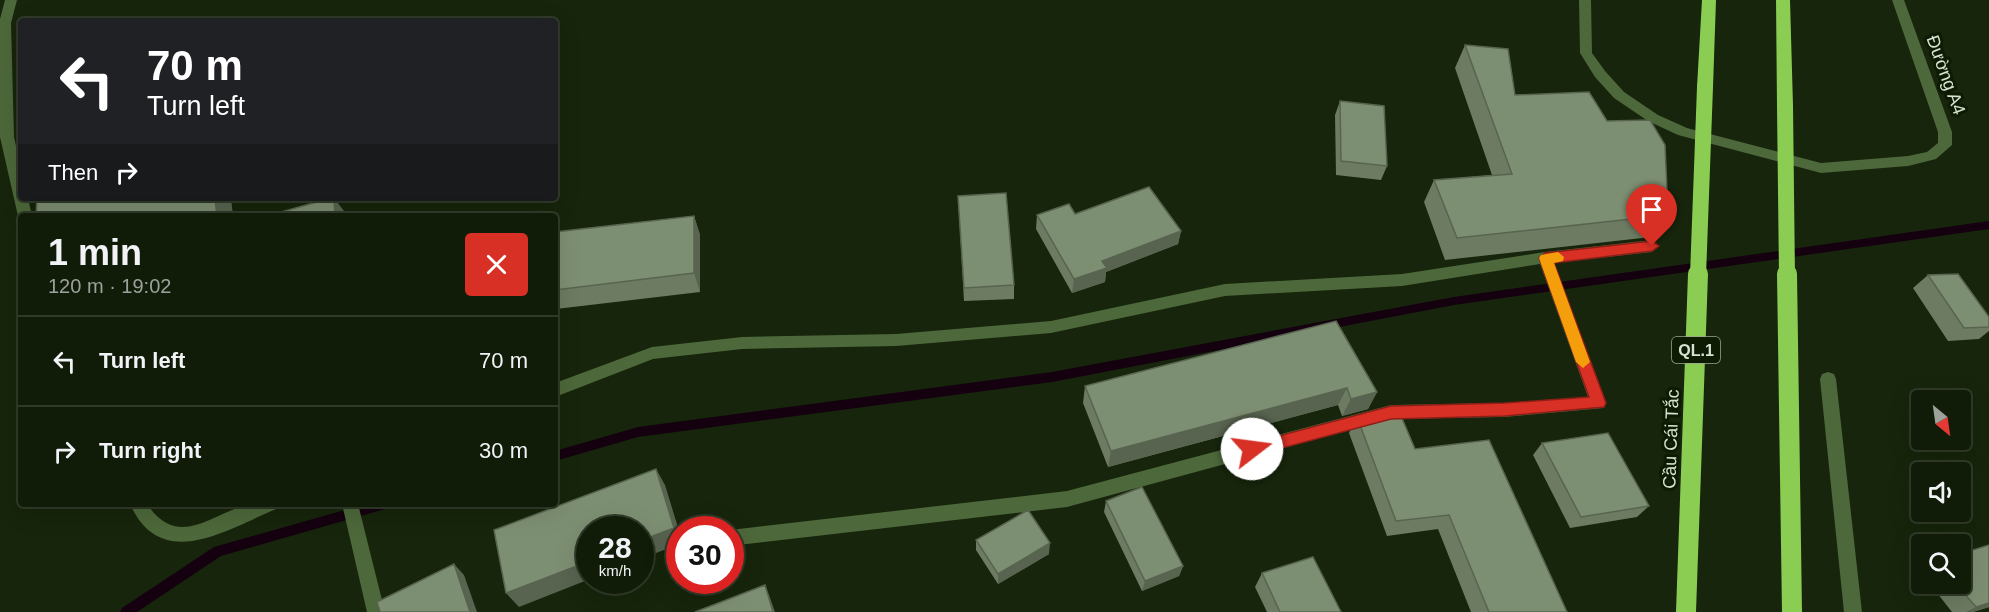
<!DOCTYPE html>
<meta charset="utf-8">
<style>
:root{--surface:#101c08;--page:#192512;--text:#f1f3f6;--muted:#9ca19c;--line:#303a29}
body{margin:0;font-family:Helvetica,sans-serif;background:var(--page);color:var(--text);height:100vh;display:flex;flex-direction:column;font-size:22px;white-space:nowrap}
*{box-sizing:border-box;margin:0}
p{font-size:20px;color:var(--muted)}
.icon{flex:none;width:33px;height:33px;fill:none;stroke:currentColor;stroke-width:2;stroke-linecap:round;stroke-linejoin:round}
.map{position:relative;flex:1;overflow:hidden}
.panel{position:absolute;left:18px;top:213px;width:540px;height:294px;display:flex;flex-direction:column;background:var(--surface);border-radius:6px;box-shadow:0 6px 24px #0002,0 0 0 2px var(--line)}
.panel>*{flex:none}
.hud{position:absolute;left:18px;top:18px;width:540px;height:183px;border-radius:6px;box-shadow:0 6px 24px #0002,0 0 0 2px var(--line);background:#202124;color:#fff;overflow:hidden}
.needle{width:39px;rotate:151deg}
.controls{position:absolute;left:1911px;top:390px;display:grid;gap:12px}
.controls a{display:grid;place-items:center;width:60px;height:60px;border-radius:6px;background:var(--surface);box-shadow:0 6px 24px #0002,0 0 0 2px var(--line);font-size:30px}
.speed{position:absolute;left:576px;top:516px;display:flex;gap:12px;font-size:30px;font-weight:700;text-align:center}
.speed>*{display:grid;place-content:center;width:78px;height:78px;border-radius:50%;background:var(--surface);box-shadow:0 6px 24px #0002,0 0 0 2px var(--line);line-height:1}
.speed small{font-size:15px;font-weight:400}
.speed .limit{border:9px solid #d22;background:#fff;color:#111}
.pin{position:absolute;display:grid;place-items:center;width:51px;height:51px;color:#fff;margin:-62px -26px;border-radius:50% 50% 50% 0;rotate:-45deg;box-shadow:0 0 6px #0007}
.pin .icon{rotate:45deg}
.me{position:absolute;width:66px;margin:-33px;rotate:75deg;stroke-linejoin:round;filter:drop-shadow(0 0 4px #0008)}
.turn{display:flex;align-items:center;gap:21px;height:126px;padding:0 30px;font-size:27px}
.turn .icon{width:78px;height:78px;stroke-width:2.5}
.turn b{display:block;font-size:42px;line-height:51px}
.then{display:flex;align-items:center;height:57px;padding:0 30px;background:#0003;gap:12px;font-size:22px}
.round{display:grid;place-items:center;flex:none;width:63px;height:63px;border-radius:6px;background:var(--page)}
.overview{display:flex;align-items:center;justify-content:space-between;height:102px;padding:0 30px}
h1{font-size:36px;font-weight:800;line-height:45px}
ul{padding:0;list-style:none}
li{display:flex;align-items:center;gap:18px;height:90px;padding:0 30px;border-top:2px solid var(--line)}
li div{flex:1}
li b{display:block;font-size:22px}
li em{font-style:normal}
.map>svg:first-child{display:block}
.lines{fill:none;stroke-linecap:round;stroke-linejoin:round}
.stream{fill:#150010;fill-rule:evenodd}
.minor{fill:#4d683a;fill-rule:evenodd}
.highway{fill:#8acd52;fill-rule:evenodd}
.highway-bridge-far1{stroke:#8acd52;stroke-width:16}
.highway-bridge{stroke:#8acd52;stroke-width:20}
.wall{fill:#6c7b62}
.shaded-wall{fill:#586450}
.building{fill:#7d8f72;stroke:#586450;stroke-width:1.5}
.route{fill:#d93025;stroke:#8d1f18;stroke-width:1.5}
.slow{fill:#f59e0b}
.labels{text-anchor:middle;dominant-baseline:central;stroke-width:6;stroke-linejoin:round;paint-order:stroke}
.shield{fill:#0d1b03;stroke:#9ba694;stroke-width:1.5}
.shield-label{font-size:16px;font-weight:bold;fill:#d8e2d2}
.street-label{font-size:18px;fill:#d8e2d2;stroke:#0d1b03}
</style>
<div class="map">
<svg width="1989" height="612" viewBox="0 0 1989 612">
<rect width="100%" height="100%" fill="#16250b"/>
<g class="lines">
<path class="stream" d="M 1989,221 L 1989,229 L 1454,305 L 1052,382 L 638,437 L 555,461 L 555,451 L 638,427 L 1052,372 L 1454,297 Z
M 366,504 L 391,504 L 389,508 L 385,509 L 221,556 L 137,612 L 120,612 L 122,608 L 214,547 Z"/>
<path class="minor" d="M 5,0 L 17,0 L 11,23 L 14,137 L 21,168 L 21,198 L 28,198 L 32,216 L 21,216 L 21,220 L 18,216 L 0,137 L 0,19 Z
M 1579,0 L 1591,0 L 1592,53 L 1605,71 L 1624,92 L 1658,115 L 1687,128 L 1821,163 L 1908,156 L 1927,152 L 1938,143 L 1938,132 L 1892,0 L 1904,0 L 1952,132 L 1952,145 L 1936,159 L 1908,166 L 1821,173 L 1678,135 L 1648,121 L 1614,98 L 1595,77 L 1580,53 Z
M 1652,240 L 1659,246 L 1652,252 L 1554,263 L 1606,403 L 1604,408 L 1505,417 L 1391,419 L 1067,507 L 730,546 L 730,530 L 1067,491 L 1391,405 L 1505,403 L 1588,397 L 1540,264 L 1402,286 L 1225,296 L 1051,333 L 896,346 L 742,349 L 653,359 L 555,397 L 555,383 L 652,347 L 742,337 L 896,334 L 1051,321 L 1225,284 L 1402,274 L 1545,252 Z
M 1828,372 L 1834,374 L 1836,379 L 1862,612 L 1844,612 L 1820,379 L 1822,374 Z
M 130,504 L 147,504 C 179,551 211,513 250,504 C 259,502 270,504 278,504 L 276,509 C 226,530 161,573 130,504 Z
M 342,504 L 358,504 L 385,612 L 367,612 Z"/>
<path class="highway" d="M 1702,0 L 1716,0 L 1713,87 L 1705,92 L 1697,87 Z
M 1776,0 L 1790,0 L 1793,106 L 1785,112 L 1777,106 Z"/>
<path class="highway-bridge-far1" d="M 1785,106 L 1787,276
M 1698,276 L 1705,87"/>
<path class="highway-bridge" d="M 1787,274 L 1792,612
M 1686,612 L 1698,274"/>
</g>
<path class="wall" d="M 1465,45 L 1515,95 L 1668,215 L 1651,237 L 1445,260 L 1424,202 L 1434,180 L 1492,175 L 1455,68 Z
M 1340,101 L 1387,166 L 1381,180 L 1336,175 L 1335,115 Z
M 958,196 L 1014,285 L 1014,299 L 964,301 Z
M 1075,214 L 1181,231 L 1178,244 L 1106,272 L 1105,282 L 1072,293 L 1036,229 L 1037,215 Z
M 694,216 L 700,235 L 700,292 L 556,309 L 555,232 Z
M 1928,275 L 1989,317 L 1989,331 L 1979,339 L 1948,341 L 1913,288 Z
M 1336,321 L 1377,392 L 1368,409 L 1342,416 L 1338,405 L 1108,467 L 1083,403 L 1085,386 Z
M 1357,417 L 1391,417 L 1415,449 L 1567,612 L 1471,612 L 1438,529 L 1387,536 L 1349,433 Z
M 1542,443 L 1649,506 L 1637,517 L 1570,528 L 1533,455 Z
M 1106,501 L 1183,566 L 1179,576 L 1142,591 L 1104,512 Z
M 976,540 L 1049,554 L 998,584 L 976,550 Z
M 1262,573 L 1341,612 L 1267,612 L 1255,587 Z
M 1930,584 L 1960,584 L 1989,607 L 1973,612 L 1952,612 Z"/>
<path class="shaded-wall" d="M 215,198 L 231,198 L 233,216 L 217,216 Z
M 334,198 L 344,211 L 344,216 L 335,216 Z
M 694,216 L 700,235 L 700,292 L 694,273 Z
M 1181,231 L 1178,244 L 1106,272 L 1105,282 L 1072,293 L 1074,279 L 1102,261 Z
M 1347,388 L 1338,405 L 1108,467 L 1111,451 Z
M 1377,392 L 1368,409 L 1342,416 L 1351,399 Z
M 656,469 L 665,485 L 680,534 L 680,544 L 640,559 L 640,541 Z
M 1050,543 L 1049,554 L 998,584 L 998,574 Z
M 590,561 L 590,579 L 519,607 L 506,593 Z
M 454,564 L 464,575 L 477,612 L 470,612 Z
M 1183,566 L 1179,576 L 1142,591 L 1145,581 Z
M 765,585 L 769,595 L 775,612 L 773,612 Z
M 1989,603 L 1989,607 L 1973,612 L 1966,612 L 1976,607 Z"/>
<path class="building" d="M 1465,45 L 1508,49 L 1515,95 L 1589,92 L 1607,121 L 1650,120 L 1665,145 L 1668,215 L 1457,238 L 1434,180 L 1512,174 Z
M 1340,101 L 1384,106 L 1387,166 L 1341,161 Z
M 1149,187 L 1181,231 L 1102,261 L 1107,268 L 1074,279 L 1037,215 L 1069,204 L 1075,214 Z
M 1006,193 L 1014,285 L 964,288 L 958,196 Z
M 37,198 L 215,198 L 217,216 L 36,216 Z
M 331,198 L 334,198 L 335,216 L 267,216 Z
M 694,216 L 694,273 L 555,290 L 555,232 Z
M 1958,274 L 1989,317 L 1989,327 L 1964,328 L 1928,275 Z
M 1336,321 L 1377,392 L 1351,399 L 1347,388 L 1111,451 L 1085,386 Z
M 1387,409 L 1391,417 L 1401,416 L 1415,449 L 1489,440 L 1567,612 L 1489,612 L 1449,515 L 1396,521 L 1357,417 Z
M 1608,433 L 1649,506 L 1581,517 L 1542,443 Z
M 656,469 L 674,528 L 640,541 L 640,530 L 590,530 L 590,561 L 506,593 L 494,530 Z
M 1142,487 L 1183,566 L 1145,581 L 1106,501 Z
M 1028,510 L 1050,543 L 998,574 L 976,540 Z
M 1989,545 L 1989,603 L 1976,607 L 1956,584 L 1960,584 L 1960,554 Z
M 1313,557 L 1341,612 L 1280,612 L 1262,573 Z
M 454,564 L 470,612 L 380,612 L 377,602 Z
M 765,585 L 773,612 L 695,612 Z"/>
<path class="route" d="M 1652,241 L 1659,246 L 1652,251 L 1554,263 L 1606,403 L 1604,407 L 1505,416 L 1391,419 L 1252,456 L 1247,454 L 1245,449 L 1252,443 L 1391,406 L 1505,403 L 1589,397 L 1539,258 L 1545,253 Z"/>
<path class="slow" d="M 1558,252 L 1564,257 L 1563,261 L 1554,263 L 1590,362 L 1583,368 L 1576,362 L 1539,258 L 1541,255 Z"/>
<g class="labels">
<rect class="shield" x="1672" y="337" width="48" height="26" rx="4.5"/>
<g class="shield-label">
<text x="1696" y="350">QL.1</text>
</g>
<g class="street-label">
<text transform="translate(1946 75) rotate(70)">Đường A4</text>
<text transform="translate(1671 439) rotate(-88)">Cầu Cái Tắc</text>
</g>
</g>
</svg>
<div class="controls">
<a><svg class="needle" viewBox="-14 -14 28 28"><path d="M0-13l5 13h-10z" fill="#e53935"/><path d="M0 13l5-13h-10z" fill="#9ca19c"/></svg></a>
<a><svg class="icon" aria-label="sound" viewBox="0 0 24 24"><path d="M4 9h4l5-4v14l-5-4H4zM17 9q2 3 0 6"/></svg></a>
<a><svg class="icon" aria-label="search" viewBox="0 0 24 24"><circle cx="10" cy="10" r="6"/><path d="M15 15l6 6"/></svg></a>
</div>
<div class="speed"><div>28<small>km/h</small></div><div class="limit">30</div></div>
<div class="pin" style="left:1652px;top:246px;background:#d93025"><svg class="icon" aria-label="arrive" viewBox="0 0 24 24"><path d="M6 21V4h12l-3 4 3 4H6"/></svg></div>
<svg class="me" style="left:1252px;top:449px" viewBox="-20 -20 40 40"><circle r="19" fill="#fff"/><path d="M0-13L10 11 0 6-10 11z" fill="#d93025"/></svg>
<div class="hud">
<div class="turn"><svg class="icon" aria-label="left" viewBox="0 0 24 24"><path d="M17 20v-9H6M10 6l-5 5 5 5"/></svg><div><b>70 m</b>Turn left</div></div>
<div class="then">Then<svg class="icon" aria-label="right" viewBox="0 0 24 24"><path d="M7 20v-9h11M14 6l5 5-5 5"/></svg></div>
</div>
<section class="panel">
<div class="overview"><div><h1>1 min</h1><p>120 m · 19:02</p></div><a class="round" style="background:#d93025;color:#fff"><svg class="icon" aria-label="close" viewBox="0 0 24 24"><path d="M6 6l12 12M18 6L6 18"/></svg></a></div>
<ul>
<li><svg class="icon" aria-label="left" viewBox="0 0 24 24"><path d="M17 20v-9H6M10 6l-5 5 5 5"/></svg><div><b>Turn left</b></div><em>70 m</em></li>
<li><svg class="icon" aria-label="right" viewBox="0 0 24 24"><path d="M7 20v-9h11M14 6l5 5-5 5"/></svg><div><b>Turn right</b></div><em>30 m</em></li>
</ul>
</section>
</div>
